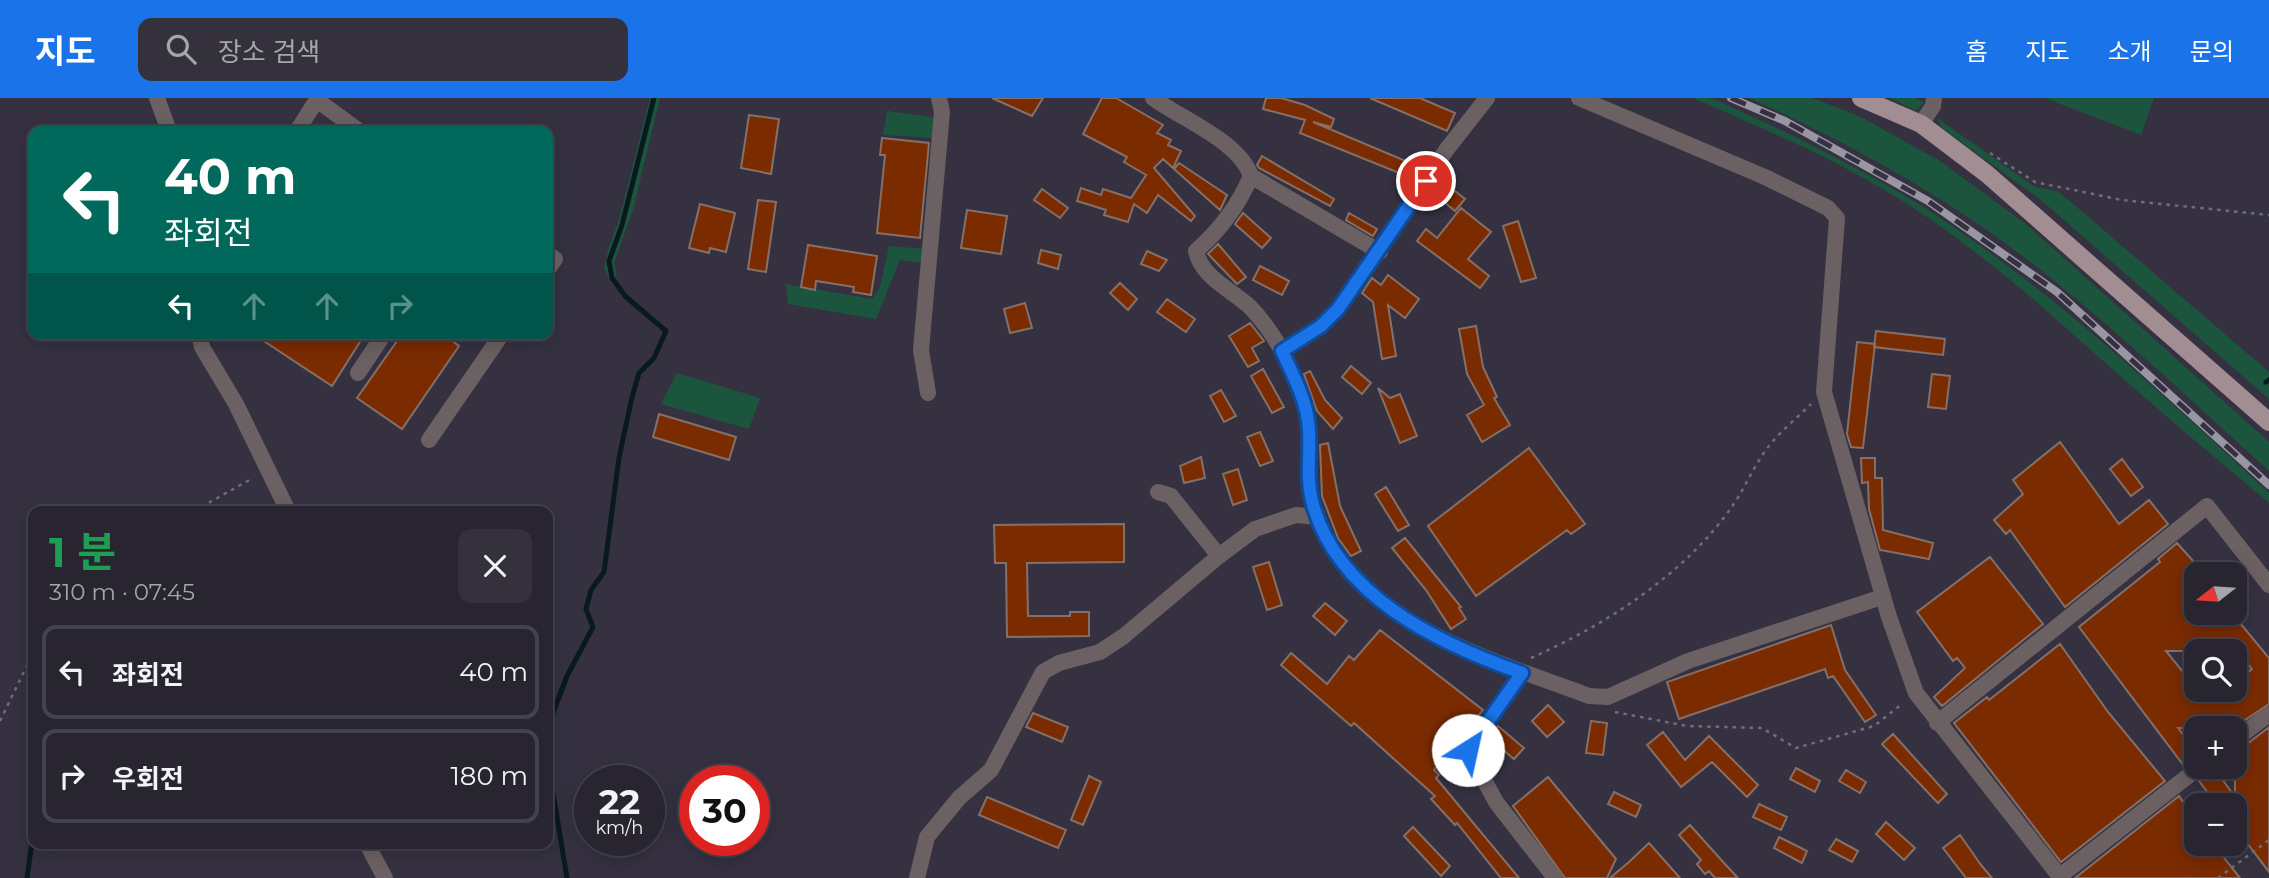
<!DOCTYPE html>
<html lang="ko">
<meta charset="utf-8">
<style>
:root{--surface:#282531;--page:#34313d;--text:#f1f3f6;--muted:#a5a5ab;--line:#44424d;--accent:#1a73e8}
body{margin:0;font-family:Montserrat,"Noto Sans KR",sans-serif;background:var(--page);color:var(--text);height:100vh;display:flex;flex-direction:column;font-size:26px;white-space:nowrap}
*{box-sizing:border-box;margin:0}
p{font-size:23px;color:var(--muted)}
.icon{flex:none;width:38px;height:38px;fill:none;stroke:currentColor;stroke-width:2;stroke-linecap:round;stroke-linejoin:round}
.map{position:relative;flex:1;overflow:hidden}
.side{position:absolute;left:28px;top:408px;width:525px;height:343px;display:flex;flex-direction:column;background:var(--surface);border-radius:14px;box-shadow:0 4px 18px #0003,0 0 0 2px var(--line)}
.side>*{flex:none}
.guide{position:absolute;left:28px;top:28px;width:525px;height:214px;border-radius:14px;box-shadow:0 4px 18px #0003,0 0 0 2px var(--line);background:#00695c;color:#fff;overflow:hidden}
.needle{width:46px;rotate:253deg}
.buttons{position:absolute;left:2184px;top:464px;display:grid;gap:14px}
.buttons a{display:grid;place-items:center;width:63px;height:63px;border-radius:14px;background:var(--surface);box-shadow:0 4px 18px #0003,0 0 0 2px var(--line);font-size:35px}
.speed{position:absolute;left:574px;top:667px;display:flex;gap:14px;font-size:35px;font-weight:700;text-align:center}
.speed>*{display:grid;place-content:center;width:91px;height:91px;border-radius:50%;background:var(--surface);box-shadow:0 4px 18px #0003,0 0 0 2px var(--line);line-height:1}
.speed small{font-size:18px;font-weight:400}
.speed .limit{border:10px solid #d22;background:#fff;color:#111}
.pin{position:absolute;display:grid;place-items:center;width:60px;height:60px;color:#fff;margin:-30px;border:4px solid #fff;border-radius:50%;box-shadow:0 2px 7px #0007}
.me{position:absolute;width:77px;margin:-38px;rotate:35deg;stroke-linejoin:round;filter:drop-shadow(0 0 5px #0008)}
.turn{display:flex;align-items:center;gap:24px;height:147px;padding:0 21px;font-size:32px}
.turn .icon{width:91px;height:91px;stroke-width:2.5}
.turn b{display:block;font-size:49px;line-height:60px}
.lanes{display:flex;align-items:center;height:66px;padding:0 21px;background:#0003;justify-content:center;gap:35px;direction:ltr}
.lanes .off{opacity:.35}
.round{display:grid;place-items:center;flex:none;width:74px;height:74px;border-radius:14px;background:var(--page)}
.head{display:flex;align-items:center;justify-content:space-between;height:119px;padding:0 21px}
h1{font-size:42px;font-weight:700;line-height:52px;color:#1e9e55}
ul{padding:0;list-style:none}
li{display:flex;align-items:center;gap:21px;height:94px;margin:0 14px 10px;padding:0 7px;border:4px solid var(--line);border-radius:14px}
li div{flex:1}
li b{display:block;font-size:26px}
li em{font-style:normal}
header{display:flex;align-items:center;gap:42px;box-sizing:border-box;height:98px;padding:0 35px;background:var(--accent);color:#fff}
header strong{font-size:33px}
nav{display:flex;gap:38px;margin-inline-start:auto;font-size:24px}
.search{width:490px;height:63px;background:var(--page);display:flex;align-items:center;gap:18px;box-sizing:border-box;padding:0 24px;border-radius:14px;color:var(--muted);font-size:26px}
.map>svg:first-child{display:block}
.green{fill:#1c553d}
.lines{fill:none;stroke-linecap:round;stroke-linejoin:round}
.stream{stroke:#091a1e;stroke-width:5}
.building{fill:#7b2b00;stroke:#857068;stroke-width:2;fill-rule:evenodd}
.path{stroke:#706d7b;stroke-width:2.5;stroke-dasharray:3.5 5;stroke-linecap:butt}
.minor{stroke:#6b6163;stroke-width:16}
.primary{stroke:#a18d92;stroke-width:18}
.rail-casing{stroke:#9996a3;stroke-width:8}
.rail{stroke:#353141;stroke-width:5;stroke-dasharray:16;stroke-linecap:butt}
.route-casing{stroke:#114b97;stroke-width:18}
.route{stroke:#1a73e8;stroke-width:12}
</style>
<header>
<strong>지도</strong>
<div class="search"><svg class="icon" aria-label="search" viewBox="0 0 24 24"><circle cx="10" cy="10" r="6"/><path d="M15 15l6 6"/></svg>장소 검색</div>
<nav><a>홈</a><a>지도</a><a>소개</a><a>문의</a></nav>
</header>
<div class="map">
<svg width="2269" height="780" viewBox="0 0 2269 780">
<rect width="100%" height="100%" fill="#353141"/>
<path class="green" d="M 650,0 L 660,0 L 633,112 L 614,165 L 617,178 L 609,181 L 604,170 L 609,149 L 619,122 Z
M 1693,0 L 1711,0 C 1792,36 1871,74 1945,123 C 2062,202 2165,299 2269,395 L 2269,405 C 2219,363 2169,321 2120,278 C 2044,210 1968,140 1879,89 C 1820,54 1755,27 1693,0 Z
M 1749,0 L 1812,0 L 1859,18 L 1940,63 L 2027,127 L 2269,344 L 2269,373 C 2195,306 2123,238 2046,176 C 1955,104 1855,47 1749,0 Z
M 1890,0 L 1915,0 L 1924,4 L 1916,13 Z
M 2045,0 L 2154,0 L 2141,37 Z
M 887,13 L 939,20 L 936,40 L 883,37 Z
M 1937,20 L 2035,89 L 2058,93 L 2269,274 L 2269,301 L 2041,102 L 1942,30 Z
M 889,148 L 927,151 L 919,165 L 900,162 L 876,221 L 788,206 L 786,186 L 872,201 L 880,189 Z
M 677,275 L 760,300 L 749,331 L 661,306 Z"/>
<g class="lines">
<path class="stream" d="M 2266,284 L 2269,282
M 548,628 L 567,578 L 593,529 L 586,511 L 591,492 L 604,474 L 619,360 L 632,299 L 639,275 L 654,260 L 666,233 L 625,198 L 612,180 L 609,163 L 622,127 L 654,0
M 548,687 L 553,695 L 567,780
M 27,780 L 33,736"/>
</g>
<path class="building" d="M 992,0 L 1043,0 L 1032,18 Z
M 1102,0 L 1116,0 L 1163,27 L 1157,35 L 1171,42 L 1168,47 L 1181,53 L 1173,70 L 1163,61 L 1154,70 L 1195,118 L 1191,123 L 1158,97 L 1147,115 L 1134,106 L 1128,124 L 1104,117 L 1106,112 L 1077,103 L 1081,90 L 1101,97 L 1103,91 L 1131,100 L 1146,77 L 1124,64 L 1127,59 L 1083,36 Z
M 1266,0 L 1281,0 L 1305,7 L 1334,21 L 1331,29 L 1313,24 L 1420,69 L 1418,75 L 1414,81 L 1300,35 L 1305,22 L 1263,11 Z
M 1370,0 L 1420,0 L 1455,15 L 1447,33 Z
M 749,17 L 779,21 L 771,76 L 741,70 Z
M 882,40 L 929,45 L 920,140 L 877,135 L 885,57 L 880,57 Z
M 1262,58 L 1334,101 L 1330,108 L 1259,70 L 1257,67 Z
M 1179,65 L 1227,97 L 1220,112 L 1174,71 Z
M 1440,81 L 1465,101 L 1455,113 L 1431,93 Z
M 1042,91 L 1068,110 L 1060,120 L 1034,102 Z
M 758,102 L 776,104 L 766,174 L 748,171 Z
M 700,106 L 735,115 L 726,154 L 710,150 L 709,155 L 689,150 Z
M 1461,110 L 1491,134 L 1468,161 L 1489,178 L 1480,190 L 1417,143 L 1426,131 L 1437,140 Z
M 967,112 L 1007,118 L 1001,156 L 961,150 Z
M 1243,115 L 1271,140 L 1262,150 L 1235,126 Z
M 1349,115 L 1377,131 L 1373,138 L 1346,122 Z
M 1518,123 L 1536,180 L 1521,184 L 1503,128 Z
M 1218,146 L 1246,179 L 1237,186 L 1208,156 Z
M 808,147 L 877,158 L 871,197 L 853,194 L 854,189 L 816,183 L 815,192 L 801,189 Z
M 1041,152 L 1061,157 L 1058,171 L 1038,165 Z
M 1147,153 L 1167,162 L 1159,173 L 1141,166 Z
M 1260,168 L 1289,183 L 1282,197 L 1253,182 Z
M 1388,177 L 1419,201 L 1405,220 L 1388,207 L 1396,258 L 1382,261 L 1373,204 L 1362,195 L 1372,180 L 1381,187 Z
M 1120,185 L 1137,201 L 1128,212 L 1110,195 Z
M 1167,201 L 1195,221 L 1186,234 L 1157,214 Z
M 1025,205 L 1032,230 L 1010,235 L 1004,211 Z
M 1250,225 L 1264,243 L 1252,250 L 1259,263 L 1248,269 L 1229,238 Z
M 1476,228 L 1483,269 L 1497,299 L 1494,300 L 1510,327 L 1482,344 L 1467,317 L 1484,307 L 1467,276 L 1459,231 Z
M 1876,233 L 1945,241 L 1943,257 L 1874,249 Z
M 253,236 L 365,236 L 332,288 Z
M 402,236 L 443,236 L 459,248 L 402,331 L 357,300 Z
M 1857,244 L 1875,246 L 1863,350 L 1851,349 L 1847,336 Z
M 1351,268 L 1371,285 L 1362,296 L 1342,279 Z
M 1263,271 L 1284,309 L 1272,315 L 1251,278 Z
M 1310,273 L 1325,302 L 1342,320 L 1333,331 L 1317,313 L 1304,276 Z
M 1932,276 L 1950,278 L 1946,311 L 1928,309 Z
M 1378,290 L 1390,300 L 1400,296 L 1417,338 L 1400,345 Z
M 1221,292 L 1236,318 L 1224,324 L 1210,298 Z
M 659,316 L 736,339 L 729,362 L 653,339 Z
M 1260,334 L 1273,363 L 1260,368 L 1247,339 Z
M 2060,344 L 2119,426 L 2149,402 L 2168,426 L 2065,509 L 2010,432 L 2006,436 L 1994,422 L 2023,396 L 2013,382 Z
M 1328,345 L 1340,408 L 1361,453 L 1351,458 L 1338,440 L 1322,398 L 1320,347 Z
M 1529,350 L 1585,426 L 1571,436 L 1567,432 L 1476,498 L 1428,428 Z
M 1201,359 L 1205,380 L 1184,385 L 1180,368 Z
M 1861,360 L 1875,360 L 1875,380 L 1882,380 L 1883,432 L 1933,445 L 1929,461 L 1880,452 L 1869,411 L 1868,384 L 1862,385 Z
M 2122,361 L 2143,389 L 2131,398 L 2110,371 Z
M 1238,371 L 1247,402 L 1233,407 L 1223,376 Z
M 1386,389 L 1409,427 L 1398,433 L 1375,396 Z
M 1124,426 L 1124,464 L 1027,465 L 1028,518 L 1070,518 L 1070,514 L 1089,514 L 1089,538 L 1007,539 L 1006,465 L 995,465 L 994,427 Z
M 1405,440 L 1461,509 L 1459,510 L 1466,521 L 1451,531 L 1426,492 L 1392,450 Z
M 2177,445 L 2202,473 L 2196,476 L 2196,514 L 2231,514 L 2269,560 L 2269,606 L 2233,630 L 2178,630 L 2196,654 L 2196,659 L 2184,668 L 2079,529 L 2160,464 L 2158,461 ZM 2166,553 L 2236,553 L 2252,571 L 2235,584 L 2235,592 L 2224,592 L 2207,604 Z
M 1990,459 L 2043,526 L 1942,608 L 1934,599 L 1965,570 L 1957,560 L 1953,563 L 1917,514 Z
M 1269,464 L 1282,507 L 1267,512 L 1253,469 Z
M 1325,505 L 1347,523 L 1335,537 L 1313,518 Z
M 1831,527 L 1845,572 L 1876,617 L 1865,624 L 1833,578 L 1828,580 L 1825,571 L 1679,621 L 1667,584 Z
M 1380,532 L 1483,612 L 1434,672 L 1439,677 L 1436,680 L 1519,780 L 1501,780 L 1457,725 L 1455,727 L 1431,701 L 1435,698 L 1354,625 L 1351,628 L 1281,567 L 1291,555 L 1327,586 L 1349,558 L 1354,562 Z
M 2060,546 L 2108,614 L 2165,683 L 2061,764 L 1954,625 L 1987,599 L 1989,602 Z
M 1548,607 L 1564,624 L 1547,639 L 1532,623 Z
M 1033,615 L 1068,629 L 1062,644 L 1026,629 Z
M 1591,623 L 1607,625 L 1603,657 L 1586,655 Z
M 1498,628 L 1524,650 L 1514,661 L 1489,640 Z
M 2268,630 L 2269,629 L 2269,774 L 2235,729 L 2235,707 L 2217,707 L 2199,683 L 2214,670 L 2235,699 L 2235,655 Z
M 1663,634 L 1685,662 L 1709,638 L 1758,687 L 1747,699 L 1712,664 L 1681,689 L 1647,647 Z
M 1893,636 L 1947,696 L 1938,705 L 1882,646 Z
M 1796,670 L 1820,683 L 1815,694 L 1790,681 Z
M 1846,672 L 1866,684 L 1860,695 L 1839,683 Z
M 1089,678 L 1101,684 L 1083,727 L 1071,722 Z
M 1548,679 L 1616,761 L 1607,780 L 1565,780 L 1513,708 Z
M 1614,694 L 1641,707 L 1636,719 L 1608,706 Z
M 2179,698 L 2196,722 L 2196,746 L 2213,746 L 2240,780 L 2075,780 Z
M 987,699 L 1066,732 L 1058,750 L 979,717 Z
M 1759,706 L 1787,719 L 1781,732 L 1753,719 Z
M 1886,724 L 1915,750 L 1904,762 L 1876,736 Z
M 1690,727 L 1724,765 L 1738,780 L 1715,780 L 1709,773 L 1705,776 L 1697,766 L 1701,762 L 1679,737 Z
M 1413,729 L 1450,768 L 1441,778 L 1404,738 Z
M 1960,737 L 1981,767 L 1992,780 L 1966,780 L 1943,750 Z
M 1779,739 L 1807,753 L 1802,765 L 1774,750 Z
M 1836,741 L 1858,753 L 1852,764 L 1829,752 Z
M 1649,745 L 1680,780 L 1610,780 L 1629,764 Z"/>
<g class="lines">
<path class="path" d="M 1990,55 L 2035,84 L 2122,102 L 2269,117
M 194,413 L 253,380
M 1531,560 C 1605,527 1686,476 1733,407 C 1743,393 1750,376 1760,361 C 1772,340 1794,323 1811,306
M 1615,614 L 1687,628 L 1762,630 L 1796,650 L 1874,628 L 1902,606
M 0,623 L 33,555
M 2218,780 L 2269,742"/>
<path class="minor" d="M 157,0 L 169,33
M 1153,0 C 1183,22 1239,43 1251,78 C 1239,106 1219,133 1196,153 C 1201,179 1232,192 1250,209 C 1262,221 1276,241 1284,257 C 1293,277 1304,299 1308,322 C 1312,346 1305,373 1312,401 C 1339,522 1489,560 1589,598 L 1608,599 L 1688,563 L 1882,499
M 1579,0 L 1765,79 L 1828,110 L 1837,120 L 1824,294 L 1889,519 L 1916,595 L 2061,780
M 317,2 L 359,33
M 1921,26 L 1933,8 L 1934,0
M 297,33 L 318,0
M 1251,78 L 1380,154
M 548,156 L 555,161 L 548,171
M 199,236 L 202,249 L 236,306 L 288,413
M 1282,253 L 1321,228 L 1338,211 L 1447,51 L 1487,0
M 358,275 L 384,236
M 928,295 L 921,252 L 942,14 L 939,0
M 429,342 L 502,236
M 1158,394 L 1171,398 L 1219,458
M 1522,575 L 1468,652 L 1496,704 L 1555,780
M 1937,625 L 2207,408 L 2269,487
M 2235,642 L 2269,616
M 367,746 L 385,780
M 2060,778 L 2201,668
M 917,780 L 927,739 L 959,700 L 991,672 L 1043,574 L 1059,565 L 1100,554 L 1124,538 L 1219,458 L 1255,431 L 1296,417 L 1317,419"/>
<path class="primary" d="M 1861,0 L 1921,26 L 1987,76 L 2269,324"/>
<defs>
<path id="rail" d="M 1731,0 L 1785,23 L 1928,103 L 2057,194 L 2269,387"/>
</defs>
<use href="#rail" class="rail-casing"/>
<use href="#rail" class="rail"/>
</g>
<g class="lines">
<defs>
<path id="route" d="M 1426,83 L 1338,211 L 1321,228 L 1282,253 C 1292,275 1305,299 1308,323 C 1312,349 1305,375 1312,403 C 1336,497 1437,545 1522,575 L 1468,652"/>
</defs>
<use href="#route" class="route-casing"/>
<use href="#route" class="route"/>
</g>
</svg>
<div class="buttons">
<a><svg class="needle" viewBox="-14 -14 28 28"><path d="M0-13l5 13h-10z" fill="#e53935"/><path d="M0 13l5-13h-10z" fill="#a5a5ab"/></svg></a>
<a><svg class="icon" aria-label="search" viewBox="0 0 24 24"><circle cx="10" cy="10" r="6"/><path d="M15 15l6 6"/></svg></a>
<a>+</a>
<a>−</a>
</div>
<div class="speed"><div>22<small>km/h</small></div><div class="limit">30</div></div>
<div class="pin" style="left:1426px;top:83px;background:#d93025"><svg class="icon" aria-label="arrive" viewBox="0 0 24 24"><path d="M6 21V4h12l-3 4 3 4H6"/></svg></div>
<svg class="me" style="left:1468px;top:652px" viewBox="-20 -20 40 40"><circle r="19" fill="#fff"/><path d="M0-13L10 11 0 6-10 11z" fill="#1a73e8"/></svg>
<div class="guide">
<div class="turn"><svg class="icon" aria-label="left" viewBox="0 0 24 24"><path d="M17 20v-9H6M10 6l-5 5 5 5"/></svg><div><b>40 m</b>좌회전</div></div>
<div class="lanes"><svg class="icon" aria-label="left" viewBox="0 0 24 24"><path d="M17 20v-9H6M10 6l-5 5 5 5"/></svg><svg class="icon off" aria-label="ahead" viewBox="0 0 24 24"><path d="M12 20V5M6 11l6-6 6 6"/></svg><svg class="icon off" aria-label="ahead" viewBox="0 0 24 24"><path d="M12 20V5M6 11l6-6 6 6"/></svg><svg class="icon off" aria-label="right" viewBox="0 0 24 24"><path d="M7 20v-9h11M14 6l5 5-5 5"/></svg></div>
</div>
<section class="side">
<div class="head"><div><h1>1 분</h1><p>310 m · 07:45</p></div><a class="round"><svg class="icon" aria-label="close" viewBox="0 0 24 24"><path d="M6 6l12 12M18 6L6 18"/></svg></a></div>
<ul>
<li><svg class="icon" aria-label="left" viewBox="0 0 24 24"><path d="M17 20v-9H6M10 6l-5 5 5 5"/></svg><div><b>좌회전</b></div><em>40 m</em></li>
<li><svg class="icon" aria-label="right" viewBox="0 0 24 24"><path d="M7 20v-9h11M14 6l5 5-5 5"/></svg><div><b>우회전</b></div><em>180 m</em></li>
</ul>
</section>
</div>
